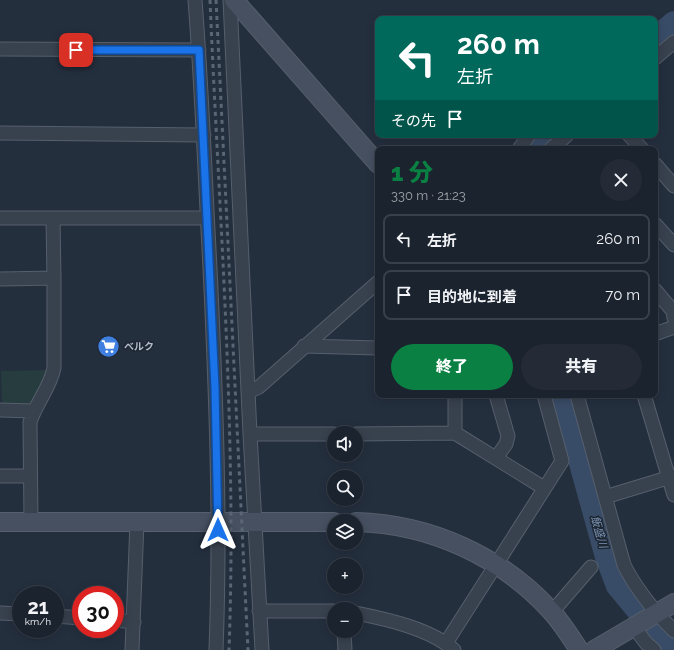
<!DOCTYPE html>
<html lang="ja">
<meta charset="utf-8">
<style>
:root{--surface:#1b232e;--page:#242b36;--text:#f1f3f6;--muted:#a0a4aa;--line:#39404a;--accent:#0b8043}
body{margin:0;font-family:Raleway,"Noto Sans JP",sans-serif;background:var(--page);color:var(--text);height:100vh;display:flex;flex-direction:column;font-size:15px;white-space:nowrap}
*{box-sizing:border-box;margin:0}
p{font-size:13px;color:var(--muted)}
.icon{flex:none;width:22px;height:22px;fill:none;stroke:currentColor;stroke-width:2;stroke-linecap:round;stroke-linejoin:round}
.map{position:relative;flex:1;overflow:hidden}
.panel{position:absolute;left:375px;top:146px;width:283px;height:252px;display:flex;flex-direction:column;background:var(--surface);border-radius:8px;box-shadow:0 2px 10px #0003,0 0 0 1px var(--line)}
.panel>*{flex:none}
.hud{position:absolute;left:375px;top:16px;width:283px;height:122px;border-radius:8px;box-shadow:0 2px 10px #0003,0 0 0 1px var(--line);background:#00695c;color:#fff;overflow:hidden}
.tools{position:absolute;left:327px;top:426px;display:grid;gap:8px}
.tools a{display:grid;place-items:center;width:36px;height:36px;border-radius:50%;background:var(--surface);box-shadow:0 2px 10px #0003,0 0 0 1px var(--line);font-size:20px}
.speed{position:absolute;left:12px;top:586px;display:flex;gap:8px;font-size:20px;font-weight:700;text-align:center}
.speed>*{display:grid;place-content:center;width:52px;height:52px;border-radius:50%;background:var(--surface);box-shadow:0 2px 10px #0003,0 0 0 1px var(--line);line-height:1}
.speed small{font-size:10px;font-weight:400}
.speed .limit{border:6px solid #d22;background:#fff;color:#111}
.pin{position:absolute;display:grid;place-items:center;width:34px;height:34px;color:#fff;margin:-17px;border-radius:8px;box-shadow:0 2px 6px #0006}
.me{position:absolute;width:44px;margin:-22px;rotate:0deg;stroke-linejoin:round;filter:drop-shadow(0 0 3px #0008)}
.turn{display:flex;align-items:center;gap:14px;height:84px;padding:0 16px;font-size:18px}
.turn .icon{width:52px;height:52px;stroke-width:2.5}
.turn b{display:block;font-size:28px;line-height:34px}
.then{display:flex;align-items:center;height:38px;padding:0 16px;background:#0003;gap:8px;font-size:15px}
.round{display:grid;place-items:center;flex:none;width:42px;height:42px;border-radius:21px;background:var(--page)}
.overview{display:flex;align-items:center;justify-content:space-between;height:68px;padding:0 16px}
h1{font-size:24px;font-weight:800;line-height:30px;color:var(--accent)}
.button{display:flex;gap:8px;margin-top:auto;padding:8px 16px}
.button a{flex:1;height:46px;border-radius:24px;background:var(--accent);color:#fff;font-size:16px;font-weight:800;line-height:46px;text-align:center}
.button a+a{background:var(--page);color:var(--text)}
ul{padding:0;list-style:none}
li{display:flex;align-items:center;gap:12px;height:50px;margin:0 8px 6px;padding:0 8px;border:2px solid var(--line);border-radius:8px}
li div{flex:1}
li b{display:block;font-size:15px}
li em{font-style:normal}
.map>svg:first-child{display:block}
.green{fill:#263c3f}
.lines{fill:none;stroke-linecap:round;stroke-linejoin:round}
.river{stroke:#394c67;stroke-width:22}
.street-casing{stroke:#565f6c;stroke-width:15}
.secondary-casing{stroke:#565f6c;stroke-width:20}
.street{stroke:#38414e;stroke-width:13}
.secondary{stroke:#465061;stroke-width:18}
.rail{stroke:#5a6575;stroke-width:3;stroke-dasharray:4 4;stroke-linecap:butt}
.route-casing{stroke:#114b97;stroke-width:10}
.route{stroke:#1a73e8;stroke-width:7}
.labels{text-anchor:middle;dominant-baseline:central;stroke-width:3;stroke-linejoin:round;paint-order:stroke}
.poi-label{font-size:10px;font-weight:bold;fill:#b4bcc9;stroke:#1d2633;text-anchor:start}
.water-label{font-size:11px;font-style:italic;fill:#7c92b1;stroke:#1d2633}
</style>
<div class="map">
<svg width="674" height="650" viewBox="0 0 674 650">
<rect width="100%" height="100%" fill="#242f3e"/>
<path class="green" d="M 48,370 L 45,378 L 30,406 L 2,405 L 1,371 Z"/>
<g class="lines">
<path class="river" d="M 655,38 L 674,22
M 532,149 L 544,135
M 561,395 L 606,557 L 617,586 L 655,632 L 674,649"/>
<defs>
<path id="street" d="M 195,0 C 202,89 205,178 210,268 C 216,395 221,522 216,650
M 230,0 L 250,434 L 262,650
M 0,49 L 199,50
M 655,58 L 674,42
M 0,133 L 204,135
M 629,135 L 642,149
M 519,149 L 529,135
M 551,149 L 567,135
M 655,164 L 674,186
M 0,218 L 207,218
M 655,224 L 674,245
M 0,279 L 54,278
M 655,290 L 673,311 L 674,318
M 655,334 L 674,327
M 304,346 L 378,348
M 248,392 L 259,387 L 378,282
M 577,395 L 624,565 C 637,591 654,611 674,631
M 644,395 L 674,495
M 0,410 L 33,411
M 455,433 L 455,395
M 250,434 L 334,434
M 356,434 L 455,433 L 544,488
M 496,458 L 506,444 L 508,436 L 496,395
M 0,476 L 30,476
M 605,497 L 674,476
M 31,522 L 30,422 C 36,403 50,388 54,368 L 54,278 L 53,218
M 259,611 L 334,611
M 552,612 L 591,567
M 0,613 L 21,614
M 356,613 C 386,619 431,629 454,650
M 55,616 L 81,618
M 115,620 L 134,622
M 634,627 L 646,643 L 654,650
M 344,631 L 345,650
M 446,643 L 562,461 L 544,395
M 132,650 L 137,522"/>
<path id="secondary" d="M 234,0 L 378,164
M 0,522 L 334,522
M 356,522 C 430,524 501,556 551,611 C 562,623 570,636 579,650
M 594,650 L 674,603"/>
</defs>
<use href="#street" class="street-casing"/>
<use href="#secondary" class="secondary-casing"/>
<use href="#street" class="street"/>
<use href="#secondary" class="secondary"/>
<path class="rail" d="M 210,0 C 219,217 237,433 229,650
M 216,0 L 248,650"/>
</g>
<g class="lines">
<defs>
<path id="route" d="M 76,50 L 199,50 L 215,388 L 218,530"/>
</defs>
<use href="#route" class="route-casing"/>
<use href="#route" class="route"/>
</g>
<defs>
<symbol id="supermarket-disc" viewBox="-11 -11 22 22"><circle r="9.5" fill="#3f7fe0" stroke="#1d2633"/><path d="M-6-5.5h2.5l.6 2H6L4.5 2H-2.5L-4.4-4H-6ZM-1.5 3.2a1.3 1.3 0 1 0 .1 0ZM3 3.2a1.3 1.3 0 1 0 .1 0Z" fill="#fff"/></symbol>
</defs>
<g fill-rule="evenodd">
<use href="#supermarket-disc" x="96" y="334" width="25" height="25"/>
</g>
<g class="labels">
<g class="poi-label">
<text x="124" y="346">ベルク</text>
</g>
<g class="water-label">
<text transform="translate(599 532) rotate(74)">飯盛川</text>
</g>
</g>
</svg>
<div class="tools">
<a><svg class="icon" aria-label="sound" viewBox="0 0 24 24"><path d="M4 9h4l5-4v14l-5-4H4zM17 9q2 3 0 6"/></svg></a>
<a><svg class="icon" aria-label="search" viewBox="0 0 24 24"><circle cx="10" cy="10" r="6"/><path d="M15 15l6 6"/></svg></a>
<a><svg class="icon" aria-label="layers" viewBox="0 0 24 24"><path d="M12 4l9 5-9 5-9-5zM3 14l9 5 9-5"/></svg></a>
<a>+</a>
<a>−</a>
</div>
<div class="speed"><div>21<small>km/h</small></div><div class="limit">30</div></div>
<div class="pin" style="left:76px;top:50px;background:#d93025"><svg class="icon" aria-label="arrive" viewBox="0 0 24 24"><path d="M6 21V4h12l-3 4 3 4H6"/></svg></div>
<svg class="me" style="left:218px;top:530px" viewBox="-20 -20 40 40"><path d="M0-17L14 15 0 8-14 15z" fill="#1a73e8" stroke="#fff" stroke-width="4"/></svg>
<div class="hud">
<div class="turn"><svg class="icon" aria-label="left" viewBox="0 0 24 24"><path d="M17 20v-9H6M10 6l-5 5 5 5"/></svg><div><b>260 m</b>左折</div></div>
<div class="then">その先<svg class="icon" aria-label="arrive" viewBox="0 0 24 24"><path d="M6 21V4h12l-3 4 3 4H6"/></svg></div>
</div>
<section class="panel">
<div class="overview"><div><h1>1 分</h1><p>330 m · 21:23</p></div><a class="round"><svg class="icon" aria-label="close" viewBox="0 0 24 24"><path d="M6 6l12 12M18 6L6 18"/></svg></a></div>
<ul>
<li><svg class="icon" aria-label="left" viewBox="0 0 24 24"><path d="M17 20v-9H6M10 6l-5 5 5 5"/></svg><div><b>左折</b></div><em>260 m</em></li>
<li><svg class="icon" aria-label="arrive" viewBox="0 0 24 24"><path d="M6 21V4h12l-3 4 3 4H6"/></svg><div><b>目的地に到着</b></div><em>70 m</em></li>
</ul>
<div class="button"><a>終了</a><a>共有</a></div>
</section>
</div>
